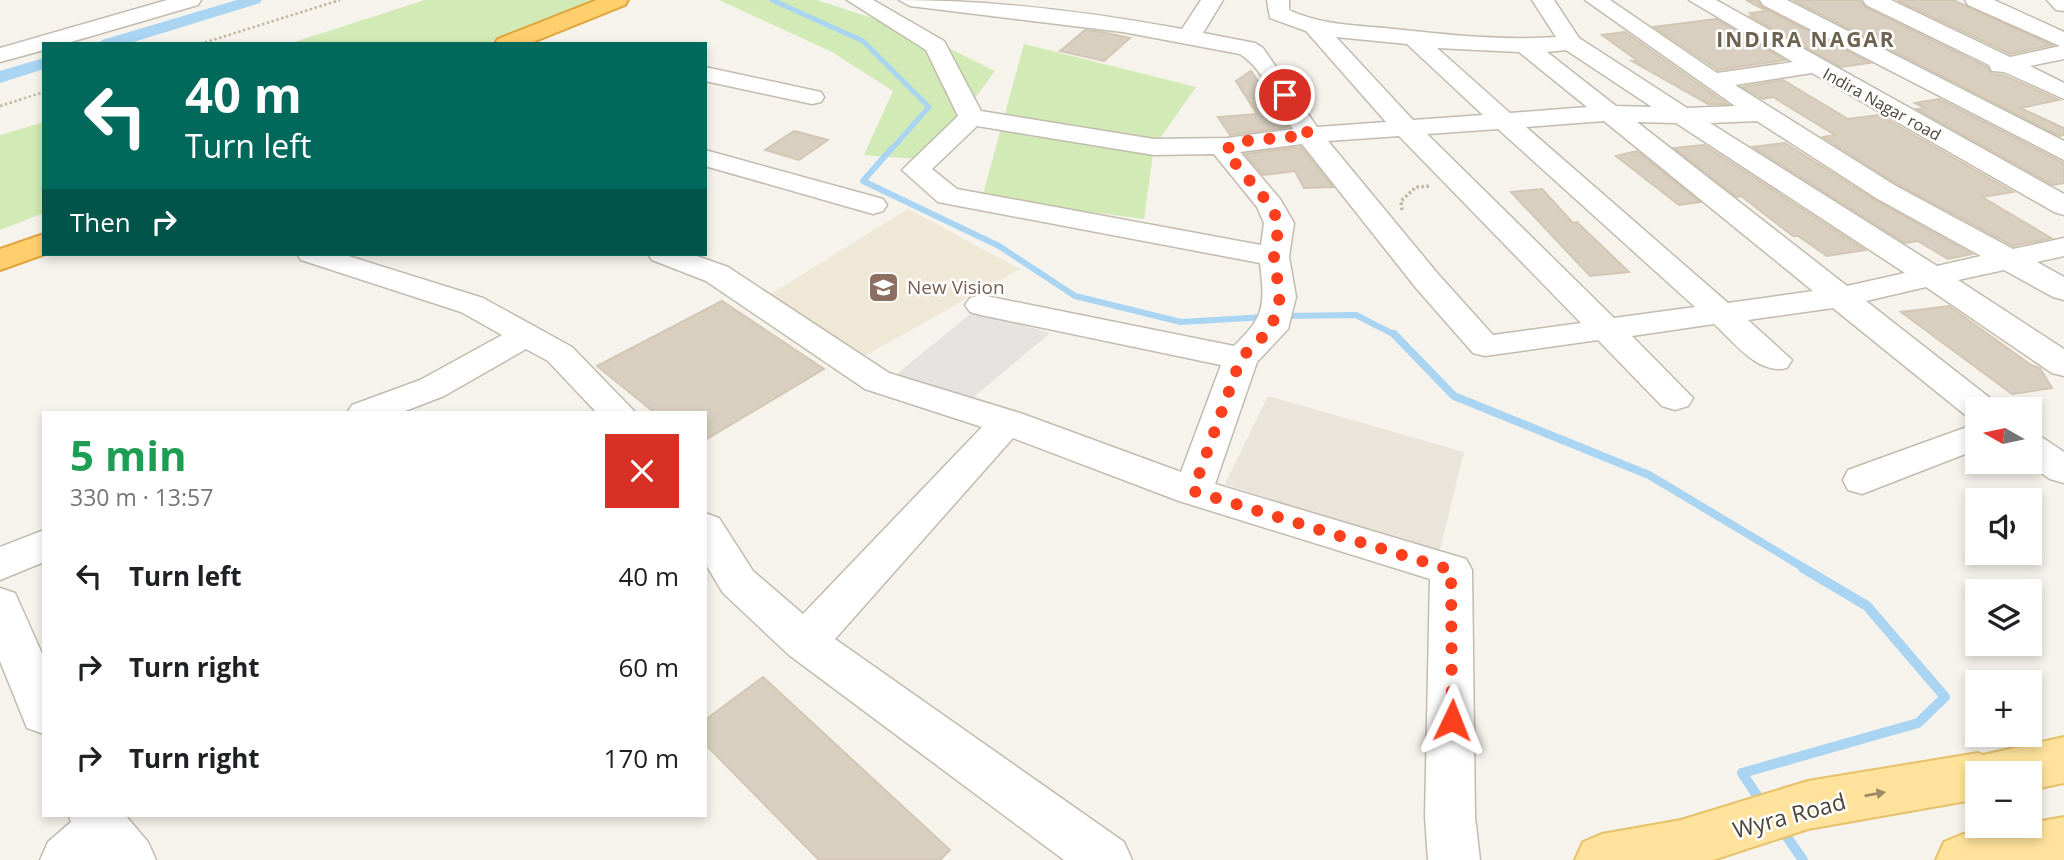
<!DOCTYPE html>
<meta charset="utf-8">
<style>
:root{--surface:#fff;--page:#f6f6f6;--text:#202124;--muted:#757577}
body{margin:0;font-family:"Open Sans",sans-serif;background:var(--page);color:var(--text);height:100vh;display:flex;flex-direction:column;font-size:26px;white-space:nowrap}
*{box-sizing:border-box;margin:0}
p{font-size:23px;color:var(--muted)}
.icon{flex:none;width:38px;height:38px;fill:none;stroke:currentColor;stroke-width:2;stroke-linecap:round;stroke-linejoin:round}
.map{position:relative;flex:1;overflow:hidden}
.side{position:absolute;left:42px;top:411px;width:665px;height:406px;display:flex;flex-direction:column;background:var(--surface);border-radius:0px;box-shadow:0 4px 10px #0003}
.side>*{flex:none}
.guide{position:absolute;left:42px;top:42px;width:665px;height:214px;border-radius:0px;box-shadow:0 4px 10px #0003;background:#00695c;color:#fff;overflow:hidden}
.needle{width:46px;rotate:279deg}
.controls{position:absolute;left:1965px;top:397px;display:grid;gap:14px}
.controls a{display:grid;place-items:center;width:77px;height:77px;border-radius:0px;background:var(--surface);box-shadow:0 4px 10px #0003;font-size:35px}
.pin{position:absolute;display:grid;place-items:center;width:60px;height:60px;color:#fff;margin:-30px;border:4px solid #fff;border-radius:50%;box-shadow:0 2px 7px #0007}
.me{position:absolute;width:77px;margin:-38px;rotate:2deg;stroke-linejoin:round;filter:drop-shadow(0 0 5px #0008)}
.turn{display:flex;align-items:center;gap:24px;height:147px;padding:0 28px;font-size:32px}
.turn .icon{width:91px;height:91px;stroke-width:2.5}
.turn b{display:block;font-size:49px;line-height:60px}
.then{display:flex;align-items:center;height:66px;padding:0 28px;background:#0003;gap:14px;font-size:26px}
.round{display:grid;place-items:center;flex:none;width:74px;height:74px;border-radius:0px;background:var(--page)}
.summary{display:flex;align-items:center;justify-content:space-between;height:119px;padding:0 28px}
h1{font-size:42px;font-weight:700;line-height:52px;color:#1e9e55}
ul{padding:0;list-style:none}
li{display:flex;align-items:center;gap:21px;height:91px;padding:0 28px}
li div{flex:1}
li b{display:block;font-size:26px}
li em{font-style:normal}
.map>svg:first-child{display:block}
.residential{fill:#eae5da}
.education{fill:#efe8d6}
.green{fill:#d2eab5}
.parking{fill:#e5e3e0}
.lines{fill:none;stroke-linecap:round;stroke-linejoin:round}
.stream-far3{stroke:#a9d4f2;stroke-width:5}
.stream-far2{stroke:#a9d4f2;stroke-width:6}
.stream-far1{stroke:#a9d4f2;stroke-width:8}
.stream{stroke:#a9d4f2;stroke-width:10}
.canal{fill:#a9d4f2;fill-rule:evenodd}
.building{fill:#d8cfc1;stroke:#d3c7b4;stroke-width:2}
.minor-casing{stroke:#c2bbae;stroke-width:3}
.major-casing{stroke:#e6c16a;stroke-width:4}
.highway-casing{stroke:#e0a43c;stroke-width:4}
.path-far1{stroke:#c4b79f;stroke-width:2.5;stroke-dasharray:2.5 2.5;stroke-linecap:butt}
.path{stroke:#c4b79f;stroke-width:3.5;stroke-dasharray:2.5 2.5;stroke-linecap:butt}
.minor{fill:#fff;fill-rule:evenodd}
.major{fill:#ffe39c;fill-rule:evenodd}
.highway{fill:#ffcf6e;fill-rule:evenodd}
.oneway{fill:#9c8c66}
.route{stroke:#fc3f1d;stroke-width:12;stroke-dasharray:0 21.6}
.labels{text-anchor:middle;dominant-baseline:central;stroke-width:5;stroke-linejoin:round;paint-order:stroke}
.far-street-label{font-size:16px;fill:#4b4439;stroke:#fff}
.education-label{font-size:19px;fill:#785e54;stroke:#fff;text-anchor:start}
.far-district-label{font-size:21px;font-weight:bold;letter-spacing:2px;fill:#6e6250;stroke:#fff}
.near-street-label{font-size:23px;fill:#4b4439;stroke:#fff}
</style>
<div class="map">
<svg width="2064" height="860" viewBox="0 0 2064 860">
<rect width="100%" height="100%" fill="#f6f3ec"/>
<path class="residential" d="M 1268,396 L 1464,452 L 1439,554 L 1225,484 Z"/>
<path class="education" d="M 908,209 L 1020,269 L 852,363 L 751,306 Z"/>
<path class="green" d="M 425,0 L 598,0 L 484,44 L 288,44 Z
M 719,0 L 817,0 L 918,33 L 995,71 L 929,160 L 864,155 L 893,91 L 832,52 Z
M 1024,44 L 1196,87 L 1154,147 L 1144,219 L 982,198 Z
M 44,122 L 44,213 L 0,230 L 0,135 Z"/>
<path class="parking" d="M 974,311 L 1050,333 L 969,401 L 893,377 Z"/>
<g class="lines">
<path class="stream-far3" d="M 772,0 L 863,41 L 929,107 L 891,150"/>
<path class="stream-far2" d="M 892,148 L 863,181 L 999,246 L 1075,296 L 1181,322 L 1266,317
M 1282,316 L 1356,315 L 1397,336"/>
<path class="stream-far1" d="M 1394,334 L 1454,396 L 1649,475 L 1806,569"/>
<path class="stream" d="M 1762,803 L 1742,773 L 1918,723 L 1945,697 L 1867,606 L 1803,568
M 1780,827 L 1803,860"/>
<path class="canal" d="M 237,0 L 262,0 L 260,3 L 127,44 L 99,44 L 102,40 Z
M 44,58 L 44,69 L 0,83 L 0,71 Z"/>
</g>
<path class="building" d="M 1746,0 L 1757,0 L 1762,7 L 1870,63 L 1841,67 L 1750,16 L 1754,15 L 1750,13 L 1767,11 Z
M 1793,0 L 1860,0 L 1865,7 L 1987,67 L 1992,74 L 2003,75 L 2059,100 L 2020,108 L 2064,128 L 2064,135 L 2059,136 Z
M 1897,0 L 1953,0 L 2052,45 L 2010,54 Z
M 1716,19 L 1785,60 L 1718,70 L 1654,27 Z
M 1085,30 L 1102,32 L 1130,38 L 1104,61 L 1060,51 Z
M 1625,32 L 1727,104 L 1708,104 L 1632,61 L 1638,61 L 1602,35 Z
M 1251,71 L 1289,127 L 1230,135 L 1218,117 L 1257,114 L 1236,81 Z
M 1783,80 L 1848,119 L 1879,115 L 2013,192 L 1982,197 L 2051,238 L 2013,246 L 1897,184 L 1823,137 L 1835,135 L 1773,97 L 1763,99 L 1742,87 Z
M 1939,99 L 2064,163 L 2064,183 L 2053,185 L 1917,109 L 1925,108 L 1915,103 Z
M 794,131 L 828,140 L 799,160 L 765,150 Z
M 1785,143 L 1875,200 L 1972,254 L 1948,259 L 1918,241 L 1905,243 L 1753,147 Z
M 1704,145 L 1865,250 L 1827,256 L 1798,236 L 1793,236 L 1741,196 L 1737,197 L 1674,148 Z
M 1301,147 L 1333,187 L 1304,188 L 1295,171 L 1263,175 L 1245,154 Z
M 1637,151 L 1700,202 L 1679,205 L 1616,156 Z
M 1542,189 L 1573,223 L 1577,222 L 1629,272 L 1590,276 L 1511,192 Z
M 722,301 L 824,369 L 705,440 L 705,413 L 655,413 L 597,366 Z
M 1949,306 L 2031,365 L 2040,368 L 2052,388 L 2012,394 L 1901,312 Z
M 763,677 L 950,850 L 940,860 L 819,860 L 705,744 L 705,720 Z"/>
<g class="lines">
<defs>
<path id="minor" d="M 167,0 L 201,0 L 198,5 L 64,44 L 44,44 L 44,50 L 0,62 L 0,48 Z
M 847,0 L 873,0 L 944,41 L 981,111 L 1154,139 L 1227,138 L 1293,129 C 1279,106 1263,68 1240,54 L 1123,32 L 910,6 L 899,0 C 994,0 1089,12 1182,29 L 1201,0 L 1223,0 L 1203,33 L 1255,43 L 1263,48 L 1317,127 L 1386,122 L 1306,31 L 1270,18 L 1267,0 L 1289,0 L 1289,10 C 1319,24 1351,25 1384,28 C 1441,34 1498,41 1556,37 L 1532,0 L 1554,0 L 1579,38 L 1687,108 L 1735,106 L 1585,0 L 1610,0 L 1717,73 L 1793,62 L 1689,0 L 1716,0 L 2064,194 L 2064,215 L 2054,212 L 1812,73 L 1735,85 L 1896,186 L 2013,249 L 2064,238 L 2064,256 L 2037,262 L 2064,277 L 2064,300 L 2053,297 L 2004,270 L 1958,280 L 2064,349 L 2064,376 L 2052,373 L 1926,287 L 1866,301 L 1995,402 L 2000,410 L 1978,410 L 1978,421 L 1969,418 L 1833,308 L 1748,320 L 1792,360 L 1787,368 C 1758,375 1735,343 1714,324 L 1632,336 L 1693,398 L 1688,406 L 1675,410 L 1662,406 L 1598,340 L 1485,356 L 1473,353 L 1416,288 L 1302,144 L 1240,152 L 1280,199 L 1294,223 L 1289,257 L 1296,297 L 1288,329 L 1257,362 L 1215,484 L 1466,559 L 1472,570 L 1475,817 L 1480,860 L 1428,860 L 1425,817 L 1430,579 L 1179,501 L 1013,438 L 835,639 L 1124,842 L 1132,860 L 1064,860 L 789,655 L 723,593 L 705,563 L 705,513 L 719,518 L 753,571 L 803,614 L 982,427 L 865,389 L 706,281 L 652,260 L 648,254 L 691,254 L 728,267 L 889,373 L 1020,413 L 1181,472 L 1221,365 L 981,315 L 970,312 L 965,305 L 970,298 L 981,295 L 1234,346 C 1265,316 1265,306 1260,263 L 938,202 L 902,170 L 958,116 L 926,50 ZM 1336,37 L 1407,44 L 1483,115 L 1413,120 ZM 1437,48 L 1519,52 L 1587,107 L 1510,113 ZM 1566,50 L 1652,107 L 1616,106 L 1547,52 ZM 1604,121 L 1813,291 L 1728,303 L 1526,127 ZM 1757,121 L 1876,198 L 1981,256 L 1937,266 L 1710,123 ZM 1637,122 L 1676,123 L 1905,273 L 1847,286 ZM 977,126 L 1154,155 L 1214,154 L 1257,207 L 1264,223 L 1261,245 L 957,189 L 932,169 ZM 1498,129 L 1695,307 L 1614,318 L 1427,134 ZM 1399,136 L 1581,323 L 1493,335 L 1438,274 L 1328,141 Z
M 1760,0 L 1787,0 L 2064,141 L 2064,160 L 1763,5 Z
M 1863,0 L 1891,0 L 2010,57 L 2060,46 L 1968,5 L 1965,0 L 1994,0 L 2064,32 L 2064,59 L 2030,66 L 2064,83 L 2064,99 L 2004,72 L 1992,71 L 1989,65 L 1866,5 Z
M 2047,0 L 2064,0 L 2064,11 L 2056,10 Z
M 705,67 L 821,92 L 824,97 L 821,102 L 812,104 L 705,81 Z
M 705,150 L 883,199 L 887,205 L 883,211 L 873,214 L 705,166 Z
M 297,254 L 342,254 L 483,298 L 572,347 L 636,413 L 597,413 L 548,361 L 526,349 L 444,396 L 400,413 L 347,413 L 352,405 L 420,380 L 502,335 L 461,312 L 301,260 Z
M 1978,423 L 1978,449 L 1862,494 L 1848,490 L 1843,480 L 1848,470 Z
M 2030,434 L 2043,438 L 2064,452 L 2064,483 L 2050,479 L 2025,462 L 2030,462 Z
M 44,530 L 44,562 L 0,580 L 0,547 Z
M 0,588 L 15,593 L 44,658 L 44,734 L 27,728 L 0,661 Z
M 69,816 L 126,816 L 148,842 L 156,860 L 40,860 L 48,842 L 71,822 Z"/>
<path id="major" d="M 2064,737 L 2064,783 L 2030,790 L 2030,774 L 1978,774 L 1978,799 L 1808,829 L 1713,860 L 1575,860 L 1583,842 L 1602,834 L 1681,820 L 1808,781 L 1978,753 L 1983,755 Z
M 2064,817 L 2064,860 L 1936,860 L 1944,842 L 1963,834 L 2030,826 L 2030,823 Z"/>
<path id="highway" d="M 597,0 L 628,0 L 625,5 L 528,44 L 494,44 L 498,39 Z
M 44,234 L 45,254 L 0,270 L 0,249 Z"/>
</defs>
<use href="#minor" class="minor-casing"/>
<use href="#major" class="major-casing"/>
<use href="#highway" class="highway-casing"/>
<path class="path-far1" d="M 200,44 L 340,0
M 0,106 L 44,92"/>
<path class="path" d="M 1402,210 L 1401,201 L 1416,187 L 1431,186"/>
<use href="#minor" class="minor"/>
<use href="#major" class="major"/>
<use href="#highway" class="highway"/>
</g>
<defs><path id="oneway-solid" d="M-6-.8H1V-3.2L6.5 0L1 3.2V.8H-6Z" transform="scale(1.75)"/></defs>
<use class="oneway" href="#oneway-solid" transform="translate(1875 794) rotate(-10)"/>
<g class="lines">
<path class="route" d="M 1285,95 L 1309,135 L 1235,142 L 1225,151 L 1270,205 L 1279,223 L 1274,257 L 1280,297 L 1271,329 L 1241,358 L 1193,491 L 1451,570 L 1452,720"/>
</g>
<defs>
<symbol id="school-square" viewBox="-11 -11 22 22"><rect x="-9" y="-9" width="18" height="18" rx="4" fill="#8d6e63" stroke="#fff"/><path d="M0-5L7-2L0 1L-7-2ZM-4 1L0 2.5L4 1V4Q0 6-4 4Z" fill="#fff"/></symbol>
</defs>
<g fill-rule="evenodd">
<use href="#school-square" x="866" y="270" width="35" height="35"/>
</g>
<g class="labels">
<g class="far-street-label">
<text transform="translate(1882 104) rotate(29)">Indira Nagar road</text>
</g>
<g class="education-label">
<text x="907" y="287">New Vision</text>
</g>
<g class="far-district-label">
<text x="1806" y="39">INDIRA NAGAR</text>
</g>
<g class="near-street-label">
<text transform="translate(1789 815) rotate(-15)">Wyra Road</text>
</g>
</g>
</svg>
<div class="controls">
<a><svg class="needle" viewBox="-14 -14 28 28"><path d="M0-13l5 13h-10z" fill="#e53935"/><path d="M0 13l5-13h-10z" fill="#757577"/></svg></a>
<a><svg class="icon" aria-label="sound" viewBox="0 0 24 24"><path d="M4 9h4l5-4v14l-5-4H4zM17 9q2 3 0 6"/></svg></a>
<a><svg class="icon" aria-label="layers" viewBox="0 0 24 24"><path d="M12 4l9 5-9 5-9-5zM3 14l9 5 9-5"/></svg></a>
<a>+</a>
<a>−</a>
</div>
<div class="pin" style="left:1285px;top:95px;background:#d93025"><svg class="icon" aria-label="arrive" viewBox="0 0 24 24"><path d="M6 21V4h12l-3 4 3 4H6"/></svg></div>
<svg class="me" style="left:1452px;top:720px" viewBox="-20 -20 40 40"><path d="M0-17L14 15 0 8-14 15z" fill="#fc3f1d" stroke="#fff" stroke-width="4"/></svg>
<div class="guide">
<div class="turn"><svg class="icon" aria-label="left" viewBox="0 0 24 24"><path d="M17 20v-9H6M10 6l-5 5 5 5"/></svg><div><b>40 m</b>Turn left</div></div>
<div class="then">Then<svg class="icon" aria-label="right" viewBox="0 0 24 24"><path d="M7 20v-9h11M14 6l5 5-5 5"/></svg></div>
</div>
<section class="side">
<div class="summary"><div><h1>5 min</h1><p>330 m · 13:57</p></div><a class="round" style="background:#d93025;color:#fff"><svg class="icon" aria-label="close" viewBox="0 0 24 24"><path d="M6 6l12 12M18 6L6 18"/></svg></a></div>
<ul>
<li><svg class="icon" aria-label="left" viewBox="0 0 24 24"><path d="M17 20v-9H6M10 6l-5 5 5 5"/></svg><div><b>Turn left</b></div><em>40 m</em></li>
<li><svg class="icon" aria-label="right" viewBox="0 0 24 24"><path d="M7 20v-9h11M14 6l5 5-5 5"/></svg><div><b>Turn right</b></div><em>60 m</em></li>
<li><svg class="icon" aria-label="right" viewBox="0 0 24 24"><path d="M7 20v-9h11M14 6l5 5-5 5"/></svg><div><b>Turn right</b></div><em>170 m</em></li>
</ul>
</section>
</div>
